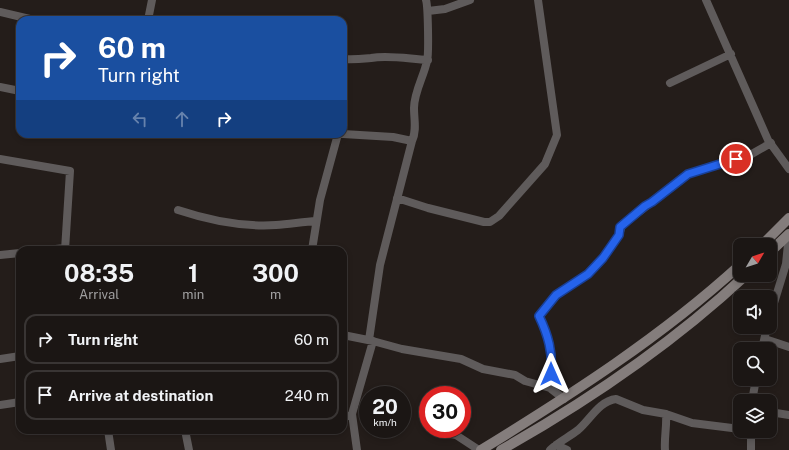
<!DOCTYPE html>
<style>
:root{--surface:#1b1614;--page:#282322;--text:#f1f3f6;--muted:#a09fa0;--line:#393534}
body{margin:0;font-family:"Public Sans",sans-serif;background:var(--page);color:var(--text);height:100vh;display:flex;flex-direction:column;font-size:15px;white-space:nowrap}
*{box-sizing:border-box;margin:0}
p{font-size:13px;color:var(--muted)}
.icon{flex:none;width:22px;height:22px;fill:none;stroke:currentColor;stroke-width:2;stroke-linecap:round;stroke-linejoin:round}
.map{position:relative;flex:1;overflow:hidden}
.side{position:absolute;left:16px;top:246px;width:331px;height:188px;display:flex;flex-direction:column;background:var(--surface);border-radius:12px;box-shadow:0 2px 6px #0003,0 0 0 1px var(--line)}
.side>*{flex:none}
.guide{position:absolute;left:16px;top:16px;width:331px;height:122px;border-radius:12px;box-shadow:0 2px 6px #0003,0 0 0 1px var(--line);background:#1a4fa0;color:#fff;overflow:hidden}
.needle{width:26px;rotate:51deg}
.fabs{position:absolute;left:733px;top:238px;display:grid;gap:8px}
.fabs a{display:grid;place-items:center;width:44px;height:44px;border-radius:8px;background:var(--surface);box-shadow:0 2px 6px #0003,0 0 0 1px var(--line);font-size:20px}
.speed{position:absolute;left:359px;top:386px;display:flex;gap:8px;font-size:20px;font-weight:700;text-align:center}
.speed>*{display:grid;place-content:center;width:52px;height:52px;border-radius:50%;background:var(--surface);box-shadow:0 2px 6px #0003,0 0 0 1px var(--line);line-height:1}
.speed small{font-size:10px;font-weight:400}
.speed .limit{border:6px solid #d22;background:#fff;color:#111}
.pin{position:absolute;display:grid;place-items:center;width:34px;height:34px;color:#fff;margin:-17px;border:2px solid #fff;border-radius:50%;box-shadow:0 1px 4px #0007}
.me{position:absolute;width:44px;margin:-22px;rotate:0deg;stroke-linejoin:round;filter:drop-shadow(0 0 3px #0008)}
.turn{display:flex;align-items:center;gap:14px;height:84px;padding:0 16px;font-size:18px}
.turn .icon{width:52px;height:52px;stroke-width:2.5}
.turn b{display:block;font-size:28px;line-height:34px}
.lanes{display:flex;align-items:center;height:38px;padding:0 16px;background:#0003;justify-content:center;gap:20px;direction:ltr}
.lanes .off{opacity:.35}
.eta{display:flex;justify-content:space-evenly;align-items:center;height:68px;text-align:center}
.eta b{font-size:24px;font-weight:700;line-height:28px}
ul{padding:0;list-style:none}
li{display:flex;align-items:center;gap:12px;height:50px;margin:0 8px 6px;padding:0 8px;border:2px solid var(--line);border-radius:12px}
li div{flex:1}
li b{display:block;font-size:15px}
li em{font-style:normal}
.map>svg:first-child{display:block}
.lines{fill:none;stroke-linecap:round;stroke-linejoin:round}
.street{stroke:#5f5b5b;stroke-width:8}
.secondary{stroke:#847d7c;stroke-width:10}
.route-casing{stroke:#184099;stroke-width:10}
.route{stroke:#2563eb;stroke-width:7}
</style>
<div class="map">
<svg width="789" height="450" viewBox="0 0 789 450">
<rect width="100%" height="100%" fill="#241d1a"/>
<g class="lines">
<path class="street" d="M 426,0 C 428,6 429,54 427,61 C 424,76 414,92 414,108 C 414,120 417,130 412,141 L 380,265 L 369,340 L 402,349 L 461,359 L 483,369 L 515,375 L 525,381 L 550,388 L 564,399
M 706,0 L 768,140 L 789,169
M 428,11 L 445,9 L 470,0
M 0,12 L 34,20
M 148,20 L 152,0
M 343,59 C 353,60 361,59 371,58 C 389,55 409,59 428,60
M 670,83 L 731,54
M 0,87 L 20,91
M 343,134 L 393,137 L 412,141
M 0,159 L 70,171 L 65,250
M 397,198 L 428,208 L 484,222 L 490,222 L 499,216 L 545,164 L 557,135 L 538,0
M 178,210 C 208,220 244,227 276,225 C 289,224 303,222 316,221
M 46,250 L 65,248
M 312,250 L 320,200 L 338,134
M 0,255 L 20,253
M 770,316 L 786,264 L 789,234
M 343,335 L 373,341 L 352,414 L 350,416 L 343,416
M 765,339 L 789,347
M 762,349 L 767,327
M 0,359 L 20,356
M 550,388 C 552,357 552,344 539,316 L 557,295 L 588,274 L 603,258 L 619,235 L 622,225 L 688,174 L 750,155 L 771,143
M 752,401 L 756,379
M 0,405 L 20,402
M 770,412 L 789,415
M 352,414 L 357,450
M 462,417 L 466,407
M 108,430 L 111,450
M 185,430 L 189,450
M 437,431 L 456,435 L 479,450
M 751,431 L 751,450
M 556,445 L 567,450
M 550,450 C 558,442 569,437 578,430 C 590,420 599,401 616,399 L 643,410 L 666,414 L 692,423 L 740,429
M 665,450 C 664,438 667,426 666,414"/>
<path class="secondary" d="M 762,245 L 789,218
M 770,252 L 789,234
M 481,450 C 572,394 661,337 740,265
M 501,450 C 588,401 672,344 746,275"/>
</g>
<g class="lines">
<defs>
<path id="route" d="M 551,374 C 553,352 548,335 539,316 L 556,295 L 588,274 L 603,258 L 619,235 L 620,227 L 645,206 L 652,202 L 688,174 L 736,159"/>
</defs>
<use href="#route" class="route-casing"/>
<use href="#route" class="route"/>
</g>
</svg>
<div class="fabs">
<a><svg class="needle" viewBox="-14 -14 28 28"><path d="M0-13l5 13h-10z" fill="#e53935"/><path d="M0 13l5-13h-10z" fill="#a09fa0"/></svg></a>
<a><svg class="icon" aria-label="sound" viewBox="0 0 24 24"><path d="M4 9h4l5-4v14l-5-4H4zM17 9q2 3 0 6"/></svg></a>
<a><svg class="icon" aria-label="search" viewBox="0 0 24 24"><circle cx="10" cy="10" r="6"/><path d="M15 15l6 6"/></svg></a>
<a><svg class="icon" aria-label="layers" viewBox="0 0 24 24"><path d="M12 4l9 5-9 5-9-5zM3 14l9 5 9-5"/></svg></a>
</div>
<div class="speed"><div>20<small>km/h</small></div><div class="limit">30</div></div>
<div class="pin" style="left:736px;top:159px;background:#d93025"><svg class="icon" aria-label="arrive" viewBox="0 0 24 24"><path d="M6 21V4h12l-3 4 3 4H6"/></svg></div>
<svg class="me" style="left:551px;top:374px" viewBox="-20 -20 40 40"><path d="M0-17L14 15 0 8-14 15z" fill="#2563eb" stroke="#fff" stroke-width="4"/></svg>
<div class="guide">
<div class="turn"><svg class="icon" aria-label="right" viewBox="0 0 24 24"><path d="M7 20v-9h11M14 6l5 5-5 5"/></svg><div><b>60 m</b>Turn right</div></div>
<div class="lanes"><svg class="icon off" aria-label="left" viewBox="0 0 24 24"><path d="M17 20v-9H6M10 6l-5 5 5 5"/></svg><svg class="icon off" aria-label="ahead" viewBox="0 0 24 24"><path d="M12 20V5M6 11l6-6 6 6"/></svg><svg class="icon" aria-label="right" viewBox="0 0 24 24"><path d="M7 20v-9h11M14 6l5 5-5 5"/></svg></div>
</div>
<section class="side">
<div class="eta">
<div><b>08:35</b><p>Arrival</p></div>
<div><b>1</b><p>min</p></div>
<div><b>300</b><p>m</p></div>
</div>
<ul>
<li><svg class="icon" aria-label="right" viewBox="0 0 24 24"><path d="M7 20v-9h11M14 6l5 5-5 5"/></svg><div><b>Turn right</b></div><em>60 m</em></li>
<li><svg class="icon" aria-label="arrive" viewBox="0 0 24 24"><path d="M6 21V4h12l-3 4 3 4H6"/></svg><div><b>Arrive at destination</b></div><em>240 m</em></li>
</ul>
</section>
</div>
